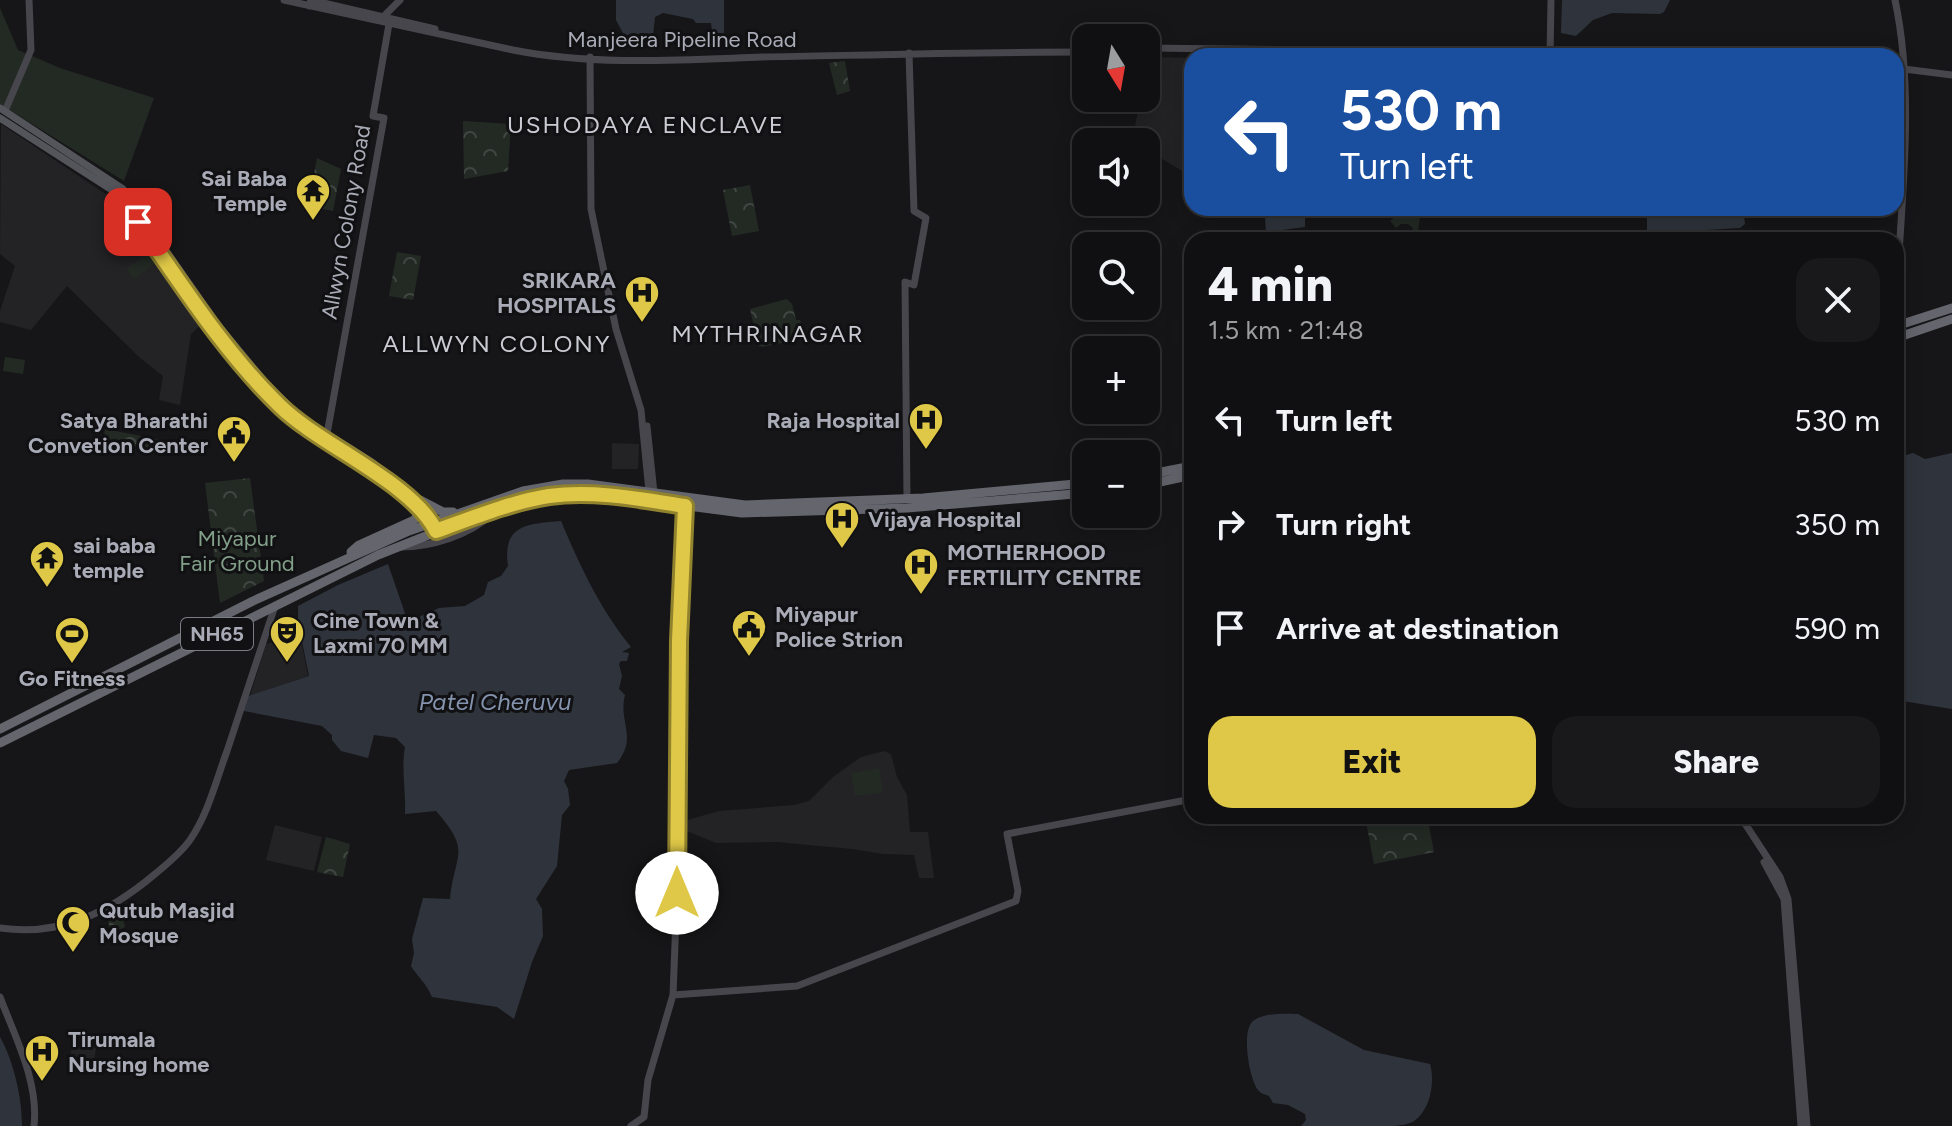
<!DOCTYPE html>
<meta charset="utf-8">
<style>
:root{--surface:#101012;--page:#19191b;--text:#f1f3f6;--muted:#9c9d9f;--line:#303032;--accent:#dfc847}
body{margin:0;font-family:Figtree,sans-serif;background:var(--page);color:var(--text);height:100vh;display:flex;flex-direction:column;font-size:30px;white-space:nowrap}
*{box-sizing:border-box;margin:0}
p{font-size:26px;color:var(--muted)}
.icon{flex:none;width:44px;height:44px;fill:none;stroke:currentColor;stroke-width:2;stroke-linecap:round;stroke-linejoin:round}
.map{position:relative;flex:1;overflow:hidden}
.drawer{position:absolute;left:1184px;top:232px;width:720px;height:592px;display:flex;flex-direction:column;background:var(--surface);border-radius:24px;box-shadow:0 4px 20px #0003,0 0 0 2px var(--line)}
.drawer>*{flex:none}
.hud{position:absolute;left:1184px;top:48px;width:720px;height:168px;border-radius:24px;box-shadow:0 4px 20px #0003,0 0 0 2px var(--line);background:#1a4fa0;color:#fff;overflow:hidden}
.needle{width:52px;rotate:169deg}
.fabs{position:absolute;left:1072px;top:24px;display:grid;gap:16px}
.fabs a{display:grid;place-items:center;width:88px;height:88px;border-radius:16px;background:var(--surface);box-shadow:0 4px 20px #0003,0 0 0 2px var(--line);font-size:40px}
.pin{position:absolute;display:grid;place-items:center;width:68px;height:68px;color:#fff;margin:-34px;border-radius:16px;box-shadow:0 4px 12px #0006}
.me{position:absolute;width:88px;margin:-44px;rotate:0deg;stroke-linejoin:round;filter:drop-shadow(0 0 6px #0008)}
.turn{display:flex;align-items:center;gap:28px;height:168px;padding:0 24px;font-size:36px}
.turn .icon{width:104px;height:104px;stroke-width:2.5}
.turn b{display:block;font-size:56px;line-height:68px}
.round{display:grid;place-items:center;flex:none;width:84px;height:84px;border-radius:24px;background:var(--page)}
.overview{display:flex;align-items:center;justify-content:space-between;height:136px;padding:0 24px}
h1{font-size:48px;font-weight:800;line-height:60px}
.primary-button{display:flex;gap:16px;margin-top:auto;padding:16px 24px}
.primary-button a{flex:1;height:92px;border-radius:24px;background:var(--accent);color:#111;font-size:32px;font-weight:800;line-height:92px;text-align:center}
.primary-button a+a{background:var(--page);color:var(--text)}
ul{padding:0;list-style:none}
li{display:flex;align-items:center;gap:24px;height:104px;padding:0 24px}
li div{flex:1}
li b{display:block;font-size:30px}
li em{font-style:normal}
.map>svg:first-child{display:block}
.built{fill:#232225}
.green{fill:#232a24}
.park{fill:url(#park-crowns)}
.water{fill:#2f343c}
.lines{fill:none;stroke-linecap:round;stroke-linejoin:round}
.secondary{stroke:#46464c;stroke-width:7}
.primary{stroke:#54545b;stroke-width:7}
.highway{stroke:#64656d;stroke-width:9}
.route-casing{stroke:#91822e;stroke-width:20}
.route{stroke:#dfc847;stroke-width:14}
.labels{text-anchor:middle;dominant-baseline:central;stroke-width:6;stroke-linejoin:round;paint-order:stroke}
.shield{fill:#111113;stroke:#7b7d85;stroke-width:2}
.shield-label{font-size:20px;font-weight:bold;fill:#a9abb6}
.street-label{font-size:22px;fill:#a9abb6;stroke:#111113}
.poi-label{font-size:22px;font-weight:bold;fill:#a9abb6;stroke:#111113;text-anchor:start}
.park-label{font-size:22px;fill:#829f89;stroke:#111113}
.neighbourhood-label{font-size:24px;letter-spacing:2px;fill:#cacbd3;stroke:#111113}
.water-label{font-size:24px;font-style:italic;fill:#8493ae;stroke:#111113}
</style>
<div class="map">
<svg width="1952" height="1126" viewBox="0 0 1952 1126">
<defs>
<pattern id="park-crowns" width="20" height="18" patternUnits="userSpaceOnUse" patternTransform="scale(2)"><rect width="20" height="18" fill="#232a24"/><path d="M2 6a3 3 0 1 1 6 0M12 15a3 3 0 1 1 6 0" fill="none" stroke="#404642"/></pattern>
</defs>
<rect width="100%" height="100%" fill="#161618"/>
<path class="built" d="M 1150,57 L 1192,58 L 1192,177 L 1159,157 L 1146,146 L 1146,142 L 1141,142 L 1133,135 L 1141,98 L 1146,98 L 1146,74 Z
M 1,124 L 122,205 L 205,321 L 191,334 L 180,405 L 159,400 L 163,376 L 139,357 L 67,286 L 31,330 L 0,322 L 0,311 L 15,266 L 0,254 Z
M 612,443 L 639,444 L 638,469 L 612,469 Z
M 300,634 L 308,676 L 250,696 L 266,644 Z
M 884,751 L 891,754 L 897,777 L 907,795 L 910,832 L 928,832 L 934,878 L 919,878 L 914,855 L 883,854 L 852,849 L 777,842 L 716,843 L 682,829 L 684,821 L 719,811 L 794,805 L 809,801 L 833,777 L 851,764 L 861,757 Z
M 275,825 L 322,837 L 314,871 L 266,860 Z
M 73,1036 L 97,1040 L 93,1071 L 69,1068 Z"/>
<path class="green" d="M 0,8 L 18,50 L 60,68 L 154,98 L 124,181 L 0,104 Z
M 1396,216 L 1420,217 L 1417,239 L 1411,233 L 1413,228 L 1408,224 L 1401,224 L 1396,228 L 1390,221 Z
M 152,250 L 159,261 L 134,279 L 126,269 Z
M 5,357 L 25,360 L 23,374 L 3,371 Z
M 879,768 L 883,793 L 855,796 L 851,773 Z"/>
<path class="park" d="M 845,61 L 850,91 L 837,95 L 829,63 Z
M 463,121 L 511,124 L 508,171 L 464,179 Z
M 317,158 L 341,169 L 333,211 L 308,206 Z
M 750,185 L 759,231 L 732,236 L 723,190 Z
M 397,252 L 421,256 L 413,300 L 389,296 Z
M 787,299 L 792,304 L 796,320 L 800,320 L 806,338 L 762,347 L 758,345 L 750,309 Z
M 105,429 L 162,440 L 159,452 L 104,438 Z
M 250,478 L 264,581 L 220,603 L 205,483 Z
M 1365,816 L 1427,816 L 1434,852 L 1374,864 Z
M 326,837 L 350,844 L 343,877 L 317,872 Z
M 121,910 L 125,927 L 111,933 L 107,916 Z"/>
<path class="water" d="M 616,0 L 724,0 L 724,36 L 713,37 L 711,23 L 696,23 L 693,19 L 663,13 L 655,17 L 653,36 L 624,35 L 616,20 Z
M 1562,0 L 1670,0 L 1664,12 L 1660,14 L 1612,13 L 1593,20 L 1576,36 L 1561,33 Z
M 1647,208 L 1743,208 L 1745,224 L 1740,228 L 1651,233 L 1647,230 Z
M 1265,217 L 1305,217 L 1305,227 L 1266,232 Z
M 1913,453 L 1925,459 L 1952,453 L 1952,709 L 1896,700 L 1896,458 Z
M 561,521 C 580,566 600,609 631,647 L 622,652 L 629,653 L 627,661 L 621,661 L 619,664 L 622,676 L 619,689 L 625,695 C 618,722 638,737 617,763 L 569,770 L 564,781 L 568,789 L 570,805 L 562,815 L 557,866 L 536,899 L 542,909 L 543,936 L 532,962 L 514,1019 L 497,1007 L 432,997 C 425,981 419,979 411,966 L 414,953 L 412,939 L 423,898 L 450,899 C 455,852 472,852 436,811 L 405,814 C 406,790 401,769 405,747 L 396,738 L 374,735 L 368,758 L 341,751 L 332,740 L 332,735 L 322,726 L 244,711 L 245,697 L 309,676 L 298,621 L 298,606 L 338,585 L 388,564 L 408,622 L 439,608 L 465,606 L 484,595 L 488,582 L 501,576 L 508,566 C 502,524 528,524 561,521 Z
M 1298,1014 L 1364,1050 L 1430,1064 C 1435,1081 1431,1109 1414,1121 C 1408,1125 1401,1125 1394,1126 L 1301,1126 L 1306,1120 L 1305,1114 L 1288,1105 L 1273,1103 L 1269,1096 C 1264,1094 1261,1094 1258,1090 C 1249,1078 1241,1031 1253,1021 C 1264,1012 1285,1014 1298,1014 Z
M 0,1037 C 14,1062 22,1098 22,1126 L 0,1126 Z"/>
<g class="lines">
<path class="secondary" d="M 284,0 L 513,50 C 595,66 679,60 762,57 C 870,55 978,52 1086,52
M 1895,0 C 1916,98 1900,207 1896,307
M 309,6 L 311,0 L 435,29
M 384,16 L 400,0
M 1146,48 L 1393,51 L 1427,56
M 1550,56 L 1551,0
M 590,57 L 591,209 L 616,329 L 641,410 L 649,492
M 1896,68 L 1952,75
M 5,111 L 31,50 L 29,0
M 647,426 L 654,493
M 327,434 L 384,118 L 373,116 L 389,24
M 907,499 L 905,282 L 914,285 L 926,218 L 914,211 L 909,53
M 401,547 C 431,547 470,535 492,514
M 1740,816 L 1780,877 L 1788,899 L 1807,1126
M 1764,862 L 1784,899 L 1801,1126
M 0,928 C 60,937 110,912 155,874 C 167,864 180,854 190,840 C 208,814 216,781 227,751 C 243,703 259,654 275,606
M 673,995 L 797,986 L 1016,901 L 1018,891 L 1007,834 L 1192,799
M 0,997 C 15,1037 39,1082 34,1126
M 631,1126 L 644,1117 L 648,1080 L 673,995 L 677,893 L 679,641 L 685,506"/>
<path class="primary" d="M 0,108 L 123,189 L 218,325 L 266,383 L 300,417 L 372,462 L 420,500
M 0,118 L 115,192 L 233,354 L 262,388 L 297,421 L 370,469 L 406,497 L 433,526"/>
<path class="highway" d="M 1896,326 L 1952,308
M 1896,338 L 1952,319
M 1146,475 L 1192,466
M 1146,485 L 1192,475
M 420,500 L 443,512 L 453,512
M 351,552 L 359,545 L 414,520 L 418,516 L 420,509
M 0,729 L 253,601 L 409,531 L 523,491 L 563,484 L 588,484 L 745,505 L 923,498 L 1086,483
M 0,743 L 378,555 L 446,528 L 535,499 L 603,495 L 742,513 L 907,508 L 1086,493"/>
</g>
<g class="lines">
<defs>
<path id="route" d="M 138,222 C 182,285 225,353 280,406 C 321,446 412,482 436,531 C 472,518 511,502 549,496 C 594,490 640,499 685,506 L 679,641 L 677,893"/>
</defs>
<use href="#route" class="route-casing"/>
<use href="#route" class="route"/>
</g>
<defs>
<symbol id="temple-pin" viewBox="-11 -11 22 30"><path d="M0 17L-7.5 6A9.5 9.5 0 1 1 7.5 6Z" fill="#dfc847" stroke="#111113"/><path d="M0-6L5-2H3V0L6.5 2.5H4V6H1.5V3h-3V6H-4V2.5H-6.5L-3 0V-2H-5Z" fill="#111"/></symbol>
<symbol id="hospital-pin" viewBox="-11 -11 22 30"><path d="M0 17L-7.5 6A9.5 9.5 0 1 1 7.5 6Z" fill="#dfc847" stroke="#111113"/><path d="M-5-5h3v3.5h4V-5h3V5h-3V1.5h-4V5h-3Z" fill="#111"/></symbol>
<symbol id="civic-pin" viewBox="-11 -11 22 30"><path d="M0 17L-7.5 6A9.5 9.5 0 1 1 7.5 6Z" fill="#dfc847" stroke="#111113"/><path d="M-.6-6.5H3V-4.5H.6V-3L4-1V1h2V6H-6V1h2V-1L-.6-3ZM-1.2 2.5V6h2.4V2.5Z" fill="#111"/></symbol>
<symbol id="theatre-pin" viewBox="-11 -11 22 30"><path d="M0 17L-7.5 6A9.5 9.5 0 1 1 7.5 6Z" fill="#dfc847" stroke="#111113"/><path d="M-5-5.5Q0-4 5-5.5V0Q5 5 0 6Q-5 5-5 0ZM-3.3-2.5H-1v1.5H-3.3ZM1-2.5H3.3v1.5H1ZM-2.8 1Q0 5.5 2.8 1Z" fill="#111"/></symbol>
<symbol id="stadium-pin" viewBox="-11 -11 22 30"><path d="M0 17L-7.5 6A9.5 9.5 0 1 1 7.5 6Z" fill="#dfc847" stroke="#111113"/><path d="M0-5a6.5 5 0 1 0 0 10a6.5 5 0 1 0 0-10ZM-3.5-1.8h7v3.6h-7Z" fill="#111"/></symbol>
<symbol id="mosque-pin" viewBox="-11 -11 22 30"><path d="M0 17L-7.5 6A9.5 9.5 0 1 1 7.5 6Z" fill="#dfc847" stroke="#111113"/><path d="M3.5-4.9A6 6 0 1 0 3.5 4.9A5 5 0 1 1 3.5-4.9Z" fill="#111"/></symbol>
</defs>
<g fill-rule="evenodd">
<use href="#temple-pin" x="293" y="171" width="40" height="54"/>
<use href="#hospital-pin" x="622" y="273" width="40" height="54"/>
<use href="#hospital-pin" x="906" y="400" width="40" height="54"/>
<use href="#civic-pin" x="214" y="413" width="40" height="54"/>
<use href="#hospital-pin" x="822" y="499" width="40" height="54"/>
<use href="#temple-pin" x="27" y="538" width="40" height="54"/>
<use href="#hospital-pin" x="901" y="545" width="40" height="54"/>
<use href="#civic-pin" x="729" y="607" width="40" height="54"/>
<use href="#theatre-pin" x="267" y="613" width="40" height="54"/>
<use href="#stadium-pin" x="52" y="614" width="40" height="54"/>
<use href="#mosque-pin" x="53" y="903" width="40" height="54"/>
<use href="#hospital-pin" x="22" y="1032" width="40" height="54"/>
</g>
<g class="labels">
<rect class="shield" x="181" y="618" width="72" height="32" rx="6"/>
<g class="shield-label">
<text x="217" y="634">NH65</text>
</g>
<g class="street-label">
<text x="682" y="39">Manjeera Pipeline Road</text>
<text transform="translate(346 222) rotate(-80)">Allwyn Colony Road</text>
</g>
<g class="poi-label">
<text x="287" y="178" text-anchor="end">Sai Baba<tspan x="287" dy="25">Temple</tspan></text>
<text x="616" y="280" text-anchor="end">SRIKARA<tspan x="616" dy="25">HOSPITALS</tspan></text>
<text x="208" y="420" text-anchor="end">Satya Bharathi<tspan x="208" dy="25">Convetion Center</tspan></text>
<text x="900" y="420" text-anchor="end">Raja Hospital</text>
<text x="868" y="519">Vijaya Hospital</text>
<text x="73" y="545">sai baba<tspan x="73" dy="25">temple</tspan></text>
<text x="947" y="552">MOTHERHOOD<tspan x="947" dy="25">FERTILITY CENTRE</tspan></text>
<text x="775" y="614">Miyapur<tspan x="775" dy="25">Police Strion</tspan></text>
<text x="313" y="620">Cine Town &amp;<tspan x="313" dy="25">Laxmi 70 MM</tspan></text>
<text x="72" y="678" text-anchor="middle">Go Fitness</text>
<text x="99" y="910">Qutub Masjid<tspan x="99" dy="25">Mosque</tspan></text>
<text x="68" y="1039">Tirumala<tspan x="68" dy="25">Nursing home</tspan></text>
</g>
<g class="park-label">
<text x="237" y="538">Miyapur<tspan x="237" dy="25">Fair Ground</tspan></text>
</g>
<g class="neighbourhood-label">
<text x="646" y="124">USHODAYA ENCLAVE</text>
<text x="768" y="333">MYTHRINAGAR</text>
<text x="497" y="343">ALLWYN COLONY</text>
</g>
<g class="water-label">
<text x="495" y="701">Patel Cheruvu</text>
</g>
</g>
</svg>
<div class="fabs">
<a><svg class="needle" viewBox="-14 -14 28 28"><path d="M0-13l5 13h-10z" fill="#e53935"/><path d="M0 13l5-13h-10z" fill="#9c9d9f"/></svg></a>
<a><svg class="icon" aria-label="sound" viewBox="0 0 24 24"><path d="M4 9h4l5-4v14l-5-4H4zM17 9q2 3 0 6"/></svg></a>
<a><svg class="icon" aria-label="search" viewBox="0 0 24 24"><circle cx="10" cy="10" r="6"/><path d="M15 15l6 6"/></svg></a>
<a>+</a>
<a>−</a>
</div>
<div class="pin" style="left:138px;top:222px;background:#d93025"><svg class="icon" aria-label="arrive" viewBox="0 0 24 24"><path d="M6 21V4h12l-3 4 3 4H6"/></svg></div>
<svg class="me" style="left:677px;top:893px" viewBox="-20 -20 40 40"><circle r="19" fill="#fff"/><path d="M0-13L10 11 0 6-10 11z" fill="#dfc847"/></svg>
<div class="hud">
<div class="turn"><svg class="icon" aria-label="left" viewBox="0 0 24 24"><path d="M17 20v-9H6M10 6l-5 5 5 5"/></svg><div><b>530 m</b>Turn left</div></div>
</div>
<section class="drawer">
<div class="overview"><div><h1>4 min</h1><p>1.5 km · 21:48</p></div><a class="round"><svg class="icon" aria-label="close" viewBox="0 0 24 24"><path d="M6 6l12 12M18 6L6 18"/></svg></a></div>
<ul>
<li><svg class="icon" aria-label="left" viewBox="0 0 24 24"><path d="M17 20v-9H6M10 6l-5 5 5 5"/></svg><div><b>Turn left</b></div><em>530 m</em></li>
<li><svg class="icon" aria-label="right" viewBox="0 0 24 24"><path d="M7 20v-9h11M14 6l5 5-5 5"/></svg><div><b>Turn right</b></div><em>350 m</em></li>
<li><svg class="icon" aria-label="arrive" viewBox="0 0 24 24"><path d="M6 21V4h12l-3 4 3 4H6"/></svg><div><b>Arrive at destination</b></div><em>590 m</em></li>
</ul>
<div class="primary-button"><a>Exit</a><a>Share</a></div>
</section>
</div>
